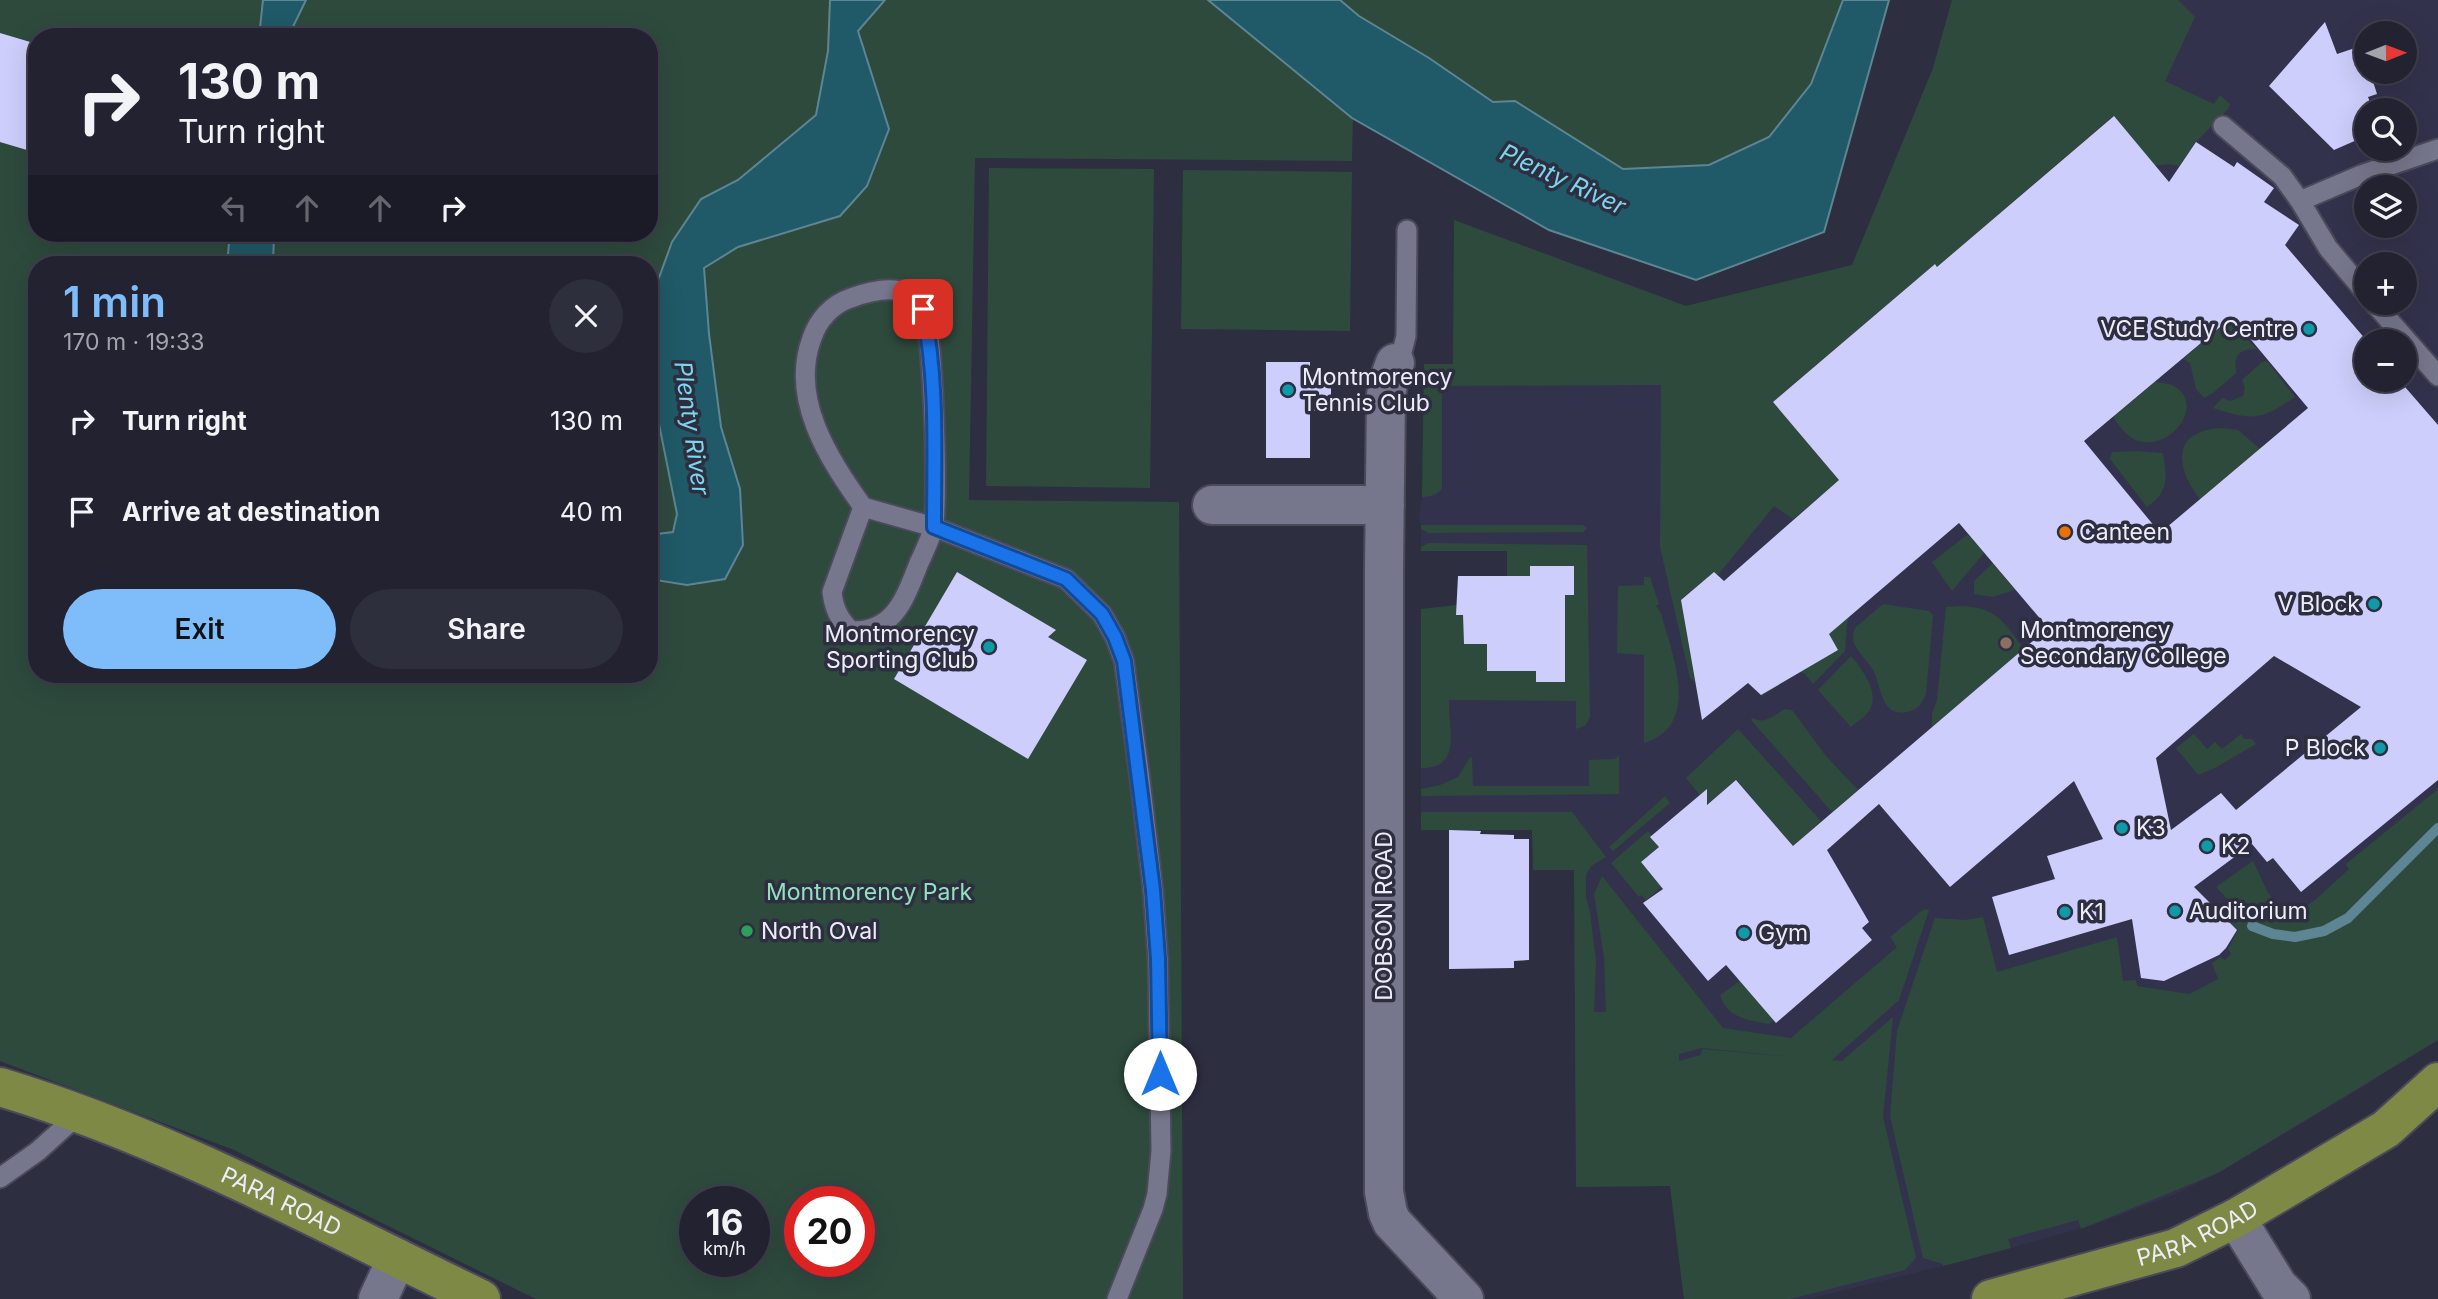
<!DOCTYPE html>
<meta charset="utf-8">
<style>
:root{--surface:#222231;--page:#2e2f3d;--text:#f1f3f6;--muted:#a2a4ab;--line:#3f3f4d;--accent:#7fbdfa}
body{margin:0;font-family:Inter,sans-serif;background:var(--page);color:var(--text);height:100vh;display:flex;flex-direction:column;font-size:26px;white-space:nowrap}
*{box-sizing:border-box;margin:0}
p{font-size:23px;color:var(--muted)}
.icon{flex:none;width:38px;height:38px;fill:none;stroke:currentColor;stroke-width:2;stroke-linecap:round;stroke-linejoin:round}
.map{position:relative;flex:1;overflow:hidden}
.side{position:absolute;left:28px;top:256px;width:630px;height:427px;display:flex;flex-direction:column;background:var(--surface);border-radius:28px;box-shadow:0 7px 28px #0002,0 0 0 2px var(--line)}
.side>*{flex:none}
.guide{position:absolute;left:28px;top:28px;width:630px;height:214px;border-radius:28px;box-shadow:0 7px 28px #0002,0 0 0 2px var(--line);background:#222231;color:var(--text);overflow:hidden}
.needle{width:46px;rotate:89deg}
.buttons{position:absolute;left:2354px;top:21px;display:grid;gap:14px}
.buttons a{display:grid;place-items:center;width:63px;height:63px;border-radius:50%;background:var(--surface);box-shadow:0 7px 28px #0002,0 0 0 2px var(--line);font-size:35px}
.speed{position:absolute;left:679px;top:1186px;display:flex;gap:14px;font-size:35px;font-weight:700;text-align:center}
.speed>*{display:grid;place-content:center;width:91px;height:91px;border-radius:50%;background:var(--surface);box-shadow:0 7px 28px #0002,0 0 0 2px var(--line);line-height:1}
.speed small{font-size:18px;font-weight:400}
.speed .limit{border:10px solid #d22;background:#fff;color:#111}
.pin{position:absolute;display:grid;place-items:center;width:60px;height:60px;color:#fff;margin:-30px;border-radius:14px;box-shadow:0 4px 10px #0006}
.me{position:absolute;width:77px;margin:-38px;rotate:0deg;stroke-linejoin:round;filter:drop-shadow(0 0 5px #0008)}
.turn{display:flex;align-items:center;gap:24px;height:147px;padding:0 35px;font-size:32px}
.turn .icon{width:91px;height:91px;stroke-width:2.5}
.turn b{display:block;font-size:49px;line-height:60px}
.lanes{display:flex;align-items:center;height:66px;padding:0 35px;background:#0003;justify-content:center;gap:35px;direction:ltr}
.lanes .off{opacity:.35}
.round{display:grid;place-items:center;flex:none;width:74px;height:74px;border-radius:37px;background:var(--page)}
.head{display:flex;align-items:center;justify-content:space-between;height:119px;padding:0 35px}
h1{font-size:42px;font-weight:600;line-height:52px;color:var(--accent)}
.action{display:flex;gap:14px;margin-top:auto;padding:14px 35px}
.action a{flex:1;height:80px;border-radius:42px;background:var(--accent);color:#111;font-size:28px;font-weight:600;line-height:80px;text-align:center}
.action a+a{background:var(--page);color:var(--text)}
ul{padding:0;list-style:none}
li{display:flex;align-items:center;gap:21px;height:91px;padding:0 35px}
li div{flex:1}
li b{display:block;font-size:26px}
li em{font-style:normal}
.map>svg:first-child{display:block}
.built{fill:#33324c;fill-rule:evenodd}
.green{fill:#2e4a3d;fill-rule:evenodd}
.water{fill:#205967;stroke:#5e8593;stroke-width:2}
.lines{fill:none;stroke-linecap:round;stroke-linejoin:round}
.stream{stroke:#5e8593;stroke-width:10}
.building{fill:#cdcefb;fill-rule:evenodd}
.service-casing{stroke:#4a4a5a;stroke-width:23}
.minor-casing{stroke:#4a4a5a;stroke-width:42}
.primary-casing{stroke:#4a4a5a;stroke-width:42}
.service{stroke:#76768c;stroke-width:19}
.minor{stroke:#76768c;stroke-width:38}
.primary{stroke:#7d8944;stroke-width:38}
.route-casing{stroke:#114b97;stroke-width:18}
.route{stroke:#1a73e8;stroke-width:12}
.culture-dot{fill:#0f9aa8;stroke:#2e2e41;stroke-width:2.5}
.food-dot{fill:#e8710a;stroke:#2e2e41;stroke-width:2.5}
.education-dot{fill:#8d6e63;stroke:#2e2e41;stroke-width:2.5}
.leisure-dot{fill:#2e9e5b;stroke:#2e2e41;stroke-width:2.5}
.labels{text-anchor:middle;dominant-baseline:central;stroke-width:7;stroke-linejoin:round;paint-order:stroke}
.poi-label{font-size:23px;fill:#ededfa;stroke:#2e2e41;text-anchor:start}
.park-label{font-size:23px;fill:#92e1bd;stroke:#2e2e41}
.street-label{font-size:23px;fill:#ededfa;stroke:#2e2e41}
.water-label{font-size:24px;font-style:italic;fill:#7ad5ed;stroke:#2e2e41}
</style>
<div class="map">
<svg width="2438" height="1299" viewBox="0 0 2438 1299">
<rect width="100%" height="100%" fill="#2e2e41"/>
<path class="built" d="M 1952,0 L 2438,0 L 2438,1033 L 2368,1084 L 2218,1173 L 2173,1195 L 2093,1225 L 1967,1260 L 1809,1299 L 1684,1299 L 1670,1186 L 1576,1187 L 1574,830 L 1421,830 L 1421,691 L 1575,691 L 1574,551 L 1421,551 L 1421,525 L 1419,516 L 1422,497 L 1424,364 L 1453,364 L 1454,220 L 1686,306 L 1853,265 L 1933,68 ZM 2366,33 L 2404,33 L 2404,72 L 2366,72 ZM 2366,110 L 2404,110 L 2404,149 L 2366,149 ZM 2366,187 L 2404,187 L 2404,226 L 2366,226 ZM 2366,264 L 2404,264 L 2404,303 L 2366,303 ZM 2366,341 L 2404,341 L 2404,380 L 2366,380 Z"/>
<path class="green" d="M 0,0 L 1865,0 L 1843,70 L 1681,218 L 1354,64 L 1352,161 L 975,158 L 969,500 L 1179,502 L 1183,1299 L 536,1299 L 234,1150 L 0,1061 ZM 37,37 L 649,37 L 649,233 L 37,233 ZM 37,264 L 649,264 L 649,674 L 37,674 ZM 695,1202 L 754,1202 L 754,1262 L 695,1262 ZM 800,1202 L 859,1202 L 859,1262 L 800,1262 Z
M 1952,0 L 2178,0 L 2195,17 L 2165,81 L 2214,104 L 2220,95 L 2230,104 L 2228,109 L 2196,142 L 2179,166 L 2169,164 L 2153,166 L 2113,116 L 1958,249 L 1992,288 L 1969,304 L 1935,264 L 1773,402 L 1808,443 L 1847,474 L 1793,519 L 1774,506 L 1718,575 L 1714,572 L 1681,599 L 1695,683 L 1690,678 L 1660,547 L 1661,385 L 1442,386 L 1442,488 C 1437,496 1431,496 1422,497 L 1424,364 L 1453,364 L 1454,220 L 1686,306 L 1852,265 L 1933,68 Z
M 989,168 L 1154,169 L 1150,488 L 986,486 Z
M 1183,170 L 1352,172 L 1350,331 L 1181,329 Z
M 2228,320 L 2257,349 C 2239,349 2234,354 2236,373 L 2213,393 L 2204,398 L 2196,389 L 2190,363 L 2183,359 Z
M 2267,361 L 2295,397 C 2262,420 2253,421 2213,408 L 2222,398 L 2230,401 L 2243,396 L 2245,387 L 2242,380 L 2262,362 Z
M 2155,382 C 2161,383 2166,383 2172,385 C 2210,404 2166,458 2132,438 C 2125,434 2118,424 2113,417 Z
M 2221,428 L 2238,430 L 2260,449 L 2200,499 C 2175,467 2171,431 2221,428 Z
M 2137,451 L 2163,453 C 2167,478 2169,492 2147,507 L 2110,459 L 2112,452 Z
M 1421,525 L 1583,525 L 1587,528 L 1583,532 L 1429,533 L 1421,529 Z
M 1968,534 L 1984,553 L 1952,591 L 1932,562 Z
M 1428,543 L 1587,545 L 1590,717 L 1585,726 L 1576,729 L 1576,701 L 1449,700 C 1448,728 1463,769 1421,768 L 1421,609 L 1457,605 L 1463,615 L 1464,644 L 1487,644 L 1487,671 L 1521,671 L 1507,576 L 1507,551 L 1421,551 L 1421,547 Z
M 1993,563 L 2015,590 L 1992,597 L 1974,594 L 1974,581 Z
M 1644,577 L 1650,577 L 1659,604 L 1656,606 L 1661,613 C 1671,653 1703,725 1644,743 L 1644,655 L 1617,653 L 1618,586 L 1644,585 Z
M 1883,604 L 1929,611 L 1933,615 L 1926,694 C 1922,703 1918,710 1907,712 C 1880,717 1882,686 1873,670 C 1868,661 1858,653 1854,643 C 1852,637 1853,632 1856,627 Z
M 1959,606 C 1997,607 2002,620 2024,649 L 1932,727 L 1932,714 L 1937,700 L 1946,607 Z
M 1850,616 L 1847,624 L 1845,651 L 1813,684 L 1804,673 L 1800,672 L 1762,696 L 1761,695 L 1828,633 Z
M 1851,656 C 1862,669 1882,695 1868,712 C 1864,718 1856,722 1851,727 L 1818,690 Z
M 1785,709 L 1792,710 L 1825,755 L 1858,790 L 1832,812 L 1751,720 L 1752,718 C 1765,725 1774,715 1785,709 Z
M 1738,729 L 1821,821 L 1793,846 L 1737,780 L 1707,804 L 1686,778 Z
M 2194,734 L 2207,749 L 2215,742 L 2222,749 L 2241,734 L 2244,739 L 2252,739 L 2256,744 L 2215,768 L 2198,775 L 2176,748 Z
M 1619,755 L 1619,794 L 1421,796 L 1421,789 L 1440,785 L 1458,777 L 1470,757 L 1472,758 L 1473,786 L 1589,786 L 1589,760 L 1615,759 Z
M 2438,789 L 2438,1040 L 2218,1173 L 2081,1229 L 2078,1220 L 2008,1239 L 2011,1248 L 1943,1266 L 1943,1264 L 1923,1258 L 1890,1116 L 1897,1031 L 1935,918 L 1966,920 L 1983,917 L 1997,972 L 2117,937 L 2123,981 L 2136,980 L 2137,986 L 2189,994 L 2218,979 L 2212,963 L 2221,957 L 2225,960 L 2231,954 L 2228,949 L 2238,930 L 2223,918 L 2235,907 L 2216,887 L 2253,861 L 2268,893 L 2289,918 L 2315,900 L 2349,869 L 2346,864 Z
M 1665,796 L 1670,803 L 1613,851 L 1609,847 Z
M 1421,812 L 1572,812 L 1606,857 L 1591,866 L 1586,875 L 1586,898 L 1590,912 L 1596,961 L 1594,1012 L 1606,1012 L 1604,957 L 1594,894 L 1602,876 L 1723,1028 L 1791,1038 L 1897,947 L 1890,937 L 1924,909 L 1929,910 L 1899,1000 L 1832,1060 L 1842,1061 L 1893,1017 L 1883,1117 L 1916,1258 L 1905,1270 L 1790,1299 L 1684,1299 L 1670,1186 L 1576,1187 L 1574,870 L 1533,870 L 1532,830 L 1421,830 ZM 1702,1048 L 1792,1057 L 1702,1049 L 1701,1055 L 1679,1061 L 1679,1054 Z
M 1648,831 L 1659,847 L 1641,862 L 1662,887 L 1646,900 L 1641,895 L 1639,897 L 1611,863 Z
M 1740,981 L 1774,1020 L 1769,1024 C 1748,1020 1727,1018 1720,995 Z"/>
<path class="water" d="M 263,0 L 306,0 L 288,37 L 259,37 Z
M 830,0 L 885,0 L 858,31 L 889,129 L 867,186 L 840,216 L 738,247 L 704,268 L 709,334 L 721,427 L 740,489 L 743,545 L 725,579 L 687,585 L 649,579 L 649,535 L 673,532 L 677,514 L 651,384 L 652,297 L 672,242 L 701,199 L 738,180 L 816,115 L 828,51 Z
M 1208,0 L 1340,0 L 1359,16 L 1429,58 L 1493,102 L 1515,101 L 1623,169 L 1709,165 L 1769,137 L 1811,84 L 1843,0 L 1889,0 L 1824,232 L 1696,280 L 1549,230 L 1352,118 Z
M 230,233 L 274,233 L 273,264 L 227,264 Z"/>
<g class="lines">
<path class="stream" d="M 2252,926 L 2273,934 L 2295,937 L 2324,931 L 2348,918 L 2438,828"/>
</g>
<path class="building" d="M 2325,22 L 2337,54 L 2361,46 L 2366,61 L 2366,72 L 2370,72 L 2377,94 L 2368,97 L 2373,110 L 2366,110 L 2366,136 L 2334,150 L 2269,86 Z
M 0,33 L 37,44 L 37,153 L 0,142 Z
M 2114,116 L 2169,182 L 2196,142 L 2234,167 L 2237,162 L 2274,188 L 2264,202 L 2299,225 L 2285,245 L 2367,341 L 2366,380 L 2399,380 L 2438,425 L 2438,780 L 2301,892 L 2273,858 L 2267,862 L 2252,844 L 2194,887 L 2237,930 L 2226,948 L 2219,955 L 2164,981 L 2141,978 L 2132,919 L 2009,955 L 1992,897 L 2055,879 L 2047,856 L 2103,839 L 2074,781 L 1950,887 L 1879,804 L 1827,850 L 1869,922 L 1862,928 L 1872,940 L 1776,1023 L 1726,965 L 1708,981 L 1643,903 L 1663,889 L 1641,862 L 1659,847 L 1650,837 L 1707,789 L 1707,805 L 1736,780 L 1793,846 L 2048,628 L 1959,523 L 1829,634 L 1838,650 L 1761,695 L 1748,683 L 1702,720 L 1681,600 L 1714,572 L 1724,581 L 1839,480 L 1773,402 L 1935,264 L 1937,267 ZM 2232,317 L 2308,408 L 2160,533 L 2084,441 ZM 2274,656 L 2361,707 L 2236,810 L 2221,793 L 2171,830 L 2156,758 Z
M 1266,362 L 1310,362 L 1310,379 L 1331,378 L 1331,410 L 1310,411 L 1310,458 L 1266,458 Z
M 1530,566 L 1574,566 L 1574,595 L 1565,595 L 1565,682 L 1536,682 L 1536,671 L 1487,671 L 1487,644 L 1464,644 L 1463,615 L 1456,615 L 1458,576 L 1530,576 Z
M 957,572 L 1056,630 L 1048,637 L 1087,660 L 1028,759 L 894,679 Z
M 1449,830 L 1481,831 L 1480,834 L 1514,835 L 1514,839 L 1529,839 L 1529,960 L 1514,961 L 1514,968 L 1449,969 Z"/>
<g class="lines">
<defs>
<path id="service" d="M 2223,126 L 2282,176 L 2300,201 L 2328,248 L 2366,293
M 2300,201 L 2361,175 L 2438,149
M 2374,303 L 2438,376
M 1395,363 L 1402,352 L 1406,336 L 1407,230
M 863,507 C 829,459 789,399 812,338 C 818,320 832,304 851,298 C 867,292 890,286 908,293 C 912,295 920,303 923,308 C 933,324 939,507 933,529 C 930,540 924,552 919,563 C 905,598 895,632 851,631 C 839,619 834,609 832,592 L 863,507 L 934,527 L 1066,579 L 1102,614 L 1115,637 L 1124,661 L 1140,779 L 1153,890 L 1158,959 L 1161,1151 L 1157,1194 L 1153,1209 L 1117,1299
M 0,1178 L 38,1151 L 80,1113"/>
<path id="minor" d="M 1395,363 L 1389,379 L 1386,395 L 1384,569 L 1384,1192 L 1388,1213 L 1392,1222 L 1464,1299
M 1212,505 L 1385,505
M 2236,1218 L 2278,1286 L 2291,1299
M 378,1299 L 397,1258"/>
<g id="primary">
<path id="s1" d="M 0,1087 C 169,1138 323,1223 481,1299"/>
<path id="s2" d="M 1991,1299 L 2176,1248 L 2236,1218 L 2386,1129 L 2438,1082"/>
</g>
</defs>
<use href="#service" class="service-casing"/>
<use href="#minor" class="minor-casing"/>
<use href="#primary" class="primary-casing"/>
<use href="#service" class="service"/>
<use href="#minor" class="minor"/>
<use href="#primary" class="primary"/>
</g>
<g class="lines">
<defs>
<path id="route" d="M 923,309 C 938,380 934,455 934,527 L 1066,579 L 1102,614 L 1115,637 L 1124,661 L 1153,890 L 1158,959 L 1160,1074"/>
</defs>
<use href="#route" class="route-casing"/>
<use href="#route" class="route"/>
</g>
<g class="culture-dot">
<circle cx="2309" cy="329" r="7"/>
<circle cx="1288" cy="390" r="7"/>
<circle cx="2374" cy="604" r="7"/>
<circle cx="989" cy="647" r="7"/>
<circle cx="2380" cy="748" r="7"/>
<circle cx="2122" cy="828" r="7"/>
<circle cx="2207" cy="846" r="7"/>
<circle cx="2175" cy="911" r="7"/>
<circle cx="2065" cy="912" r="7"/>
<circle cx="1744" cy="933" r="7"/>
</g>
<circle class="food-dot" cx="2065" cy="532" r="7"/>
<circle class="education-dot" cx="2006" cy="643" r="7"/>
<circle class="leisure-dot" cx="747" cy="931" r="7"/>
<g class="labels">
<g class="poi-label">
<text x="2295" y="329" text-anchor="end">VCE Study Centre</text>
<text x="1302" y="377">Montmorency<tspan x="1302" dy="26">Tennis Club</tspan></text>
<text x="2079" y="532">Canteen</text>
<text x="2360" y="604" text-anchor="end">V Block</text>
<text x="2020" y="630">Montmorency<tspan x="2020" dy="26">Secondary College</tspan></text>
<text x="975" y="634" text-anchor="end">Montmorency<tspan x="975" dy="26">Sporting Club</tspan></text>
<text x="2366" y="748" text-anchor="end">P Block</text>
<text x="2136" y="828">K3</text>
<text x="2221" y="846">K2</text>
<text x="2189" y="911">Auditorium</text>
<text x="2079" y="912">K1</text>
<text x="761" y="931">North Oval</text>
<text x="1758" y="933">Gym</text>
</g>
<g class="park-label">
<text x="869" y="892">Montmorency Park</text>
</g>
<g class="street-label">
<text transform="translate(1384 916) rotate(-90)">DOBSON ROAD</text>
<text stroke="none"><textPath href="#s1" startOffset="304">PARA ROAD</textPath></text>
<text stroke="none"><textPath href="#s2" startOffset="217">PARA ROAD</textPath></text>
</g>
<g class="water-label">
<text transform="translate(1563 179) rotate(25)">Plenty River</text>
<text transform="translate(692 428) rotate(82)">Plenty River</text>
</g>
</g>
</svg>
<div class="buttons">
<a><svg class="needle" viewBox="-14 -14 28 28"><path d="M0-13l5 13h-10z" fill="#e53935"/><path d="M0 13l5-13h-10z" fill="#a2a4ab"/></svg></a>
<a><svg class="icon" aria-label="search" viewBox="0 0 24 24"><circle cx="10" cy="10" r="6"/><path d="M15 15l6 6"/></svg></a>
<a><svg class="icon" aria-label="layers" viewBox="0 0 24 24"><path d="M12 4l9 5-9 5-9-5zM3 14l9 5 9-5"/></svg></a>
<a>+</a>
<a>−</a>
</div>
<div class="speed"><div>16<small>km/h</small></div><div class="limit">20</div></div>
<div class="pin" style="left:923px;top:309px;background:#d93025"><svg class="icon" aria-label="arrive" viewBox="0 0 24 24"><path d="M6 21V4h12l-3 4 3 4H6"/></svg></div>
<svg class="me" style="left:1160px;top:1074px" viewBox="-20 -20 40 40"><circle r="19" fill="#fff"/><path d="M0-13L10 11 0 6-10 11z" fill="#1a73e8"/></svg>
<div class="guide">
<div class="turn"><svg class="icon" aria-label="right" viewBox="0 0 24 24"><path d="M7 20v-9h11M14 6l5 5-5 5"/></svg><div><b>130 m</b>Turn right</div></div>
<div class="lanes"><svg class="icon off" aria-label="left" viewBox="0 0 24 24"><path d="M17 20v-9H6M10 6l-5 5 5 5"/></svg><svg class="icon off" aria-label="ahead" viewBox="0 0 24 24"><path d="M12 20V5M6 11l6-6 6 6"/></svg><svg class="icon off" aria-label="ahead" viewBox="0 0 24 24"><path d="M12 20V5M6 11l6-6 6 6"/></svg><svg class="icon" aria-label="right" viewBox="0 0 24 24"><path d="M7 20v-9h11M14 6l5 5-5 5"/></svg></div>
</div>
<section class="side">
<div class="head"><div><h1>1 min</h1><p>170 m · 19:33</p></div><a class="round"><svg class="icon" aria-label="close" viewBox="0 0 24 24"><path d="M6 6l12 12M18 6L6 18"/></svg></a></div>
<ul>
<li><svg class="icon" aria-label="right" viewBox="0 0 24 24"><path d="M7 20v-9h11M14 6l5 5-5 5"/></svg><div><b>Turn right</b></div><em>130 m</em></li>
<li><svg class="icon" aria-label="arrive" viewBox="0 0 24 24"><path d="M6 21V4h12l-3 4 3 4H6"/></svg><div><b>Arrive at destination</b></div><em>40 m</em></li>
</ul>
<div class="action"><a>Exit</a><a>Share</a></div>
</section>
</div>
